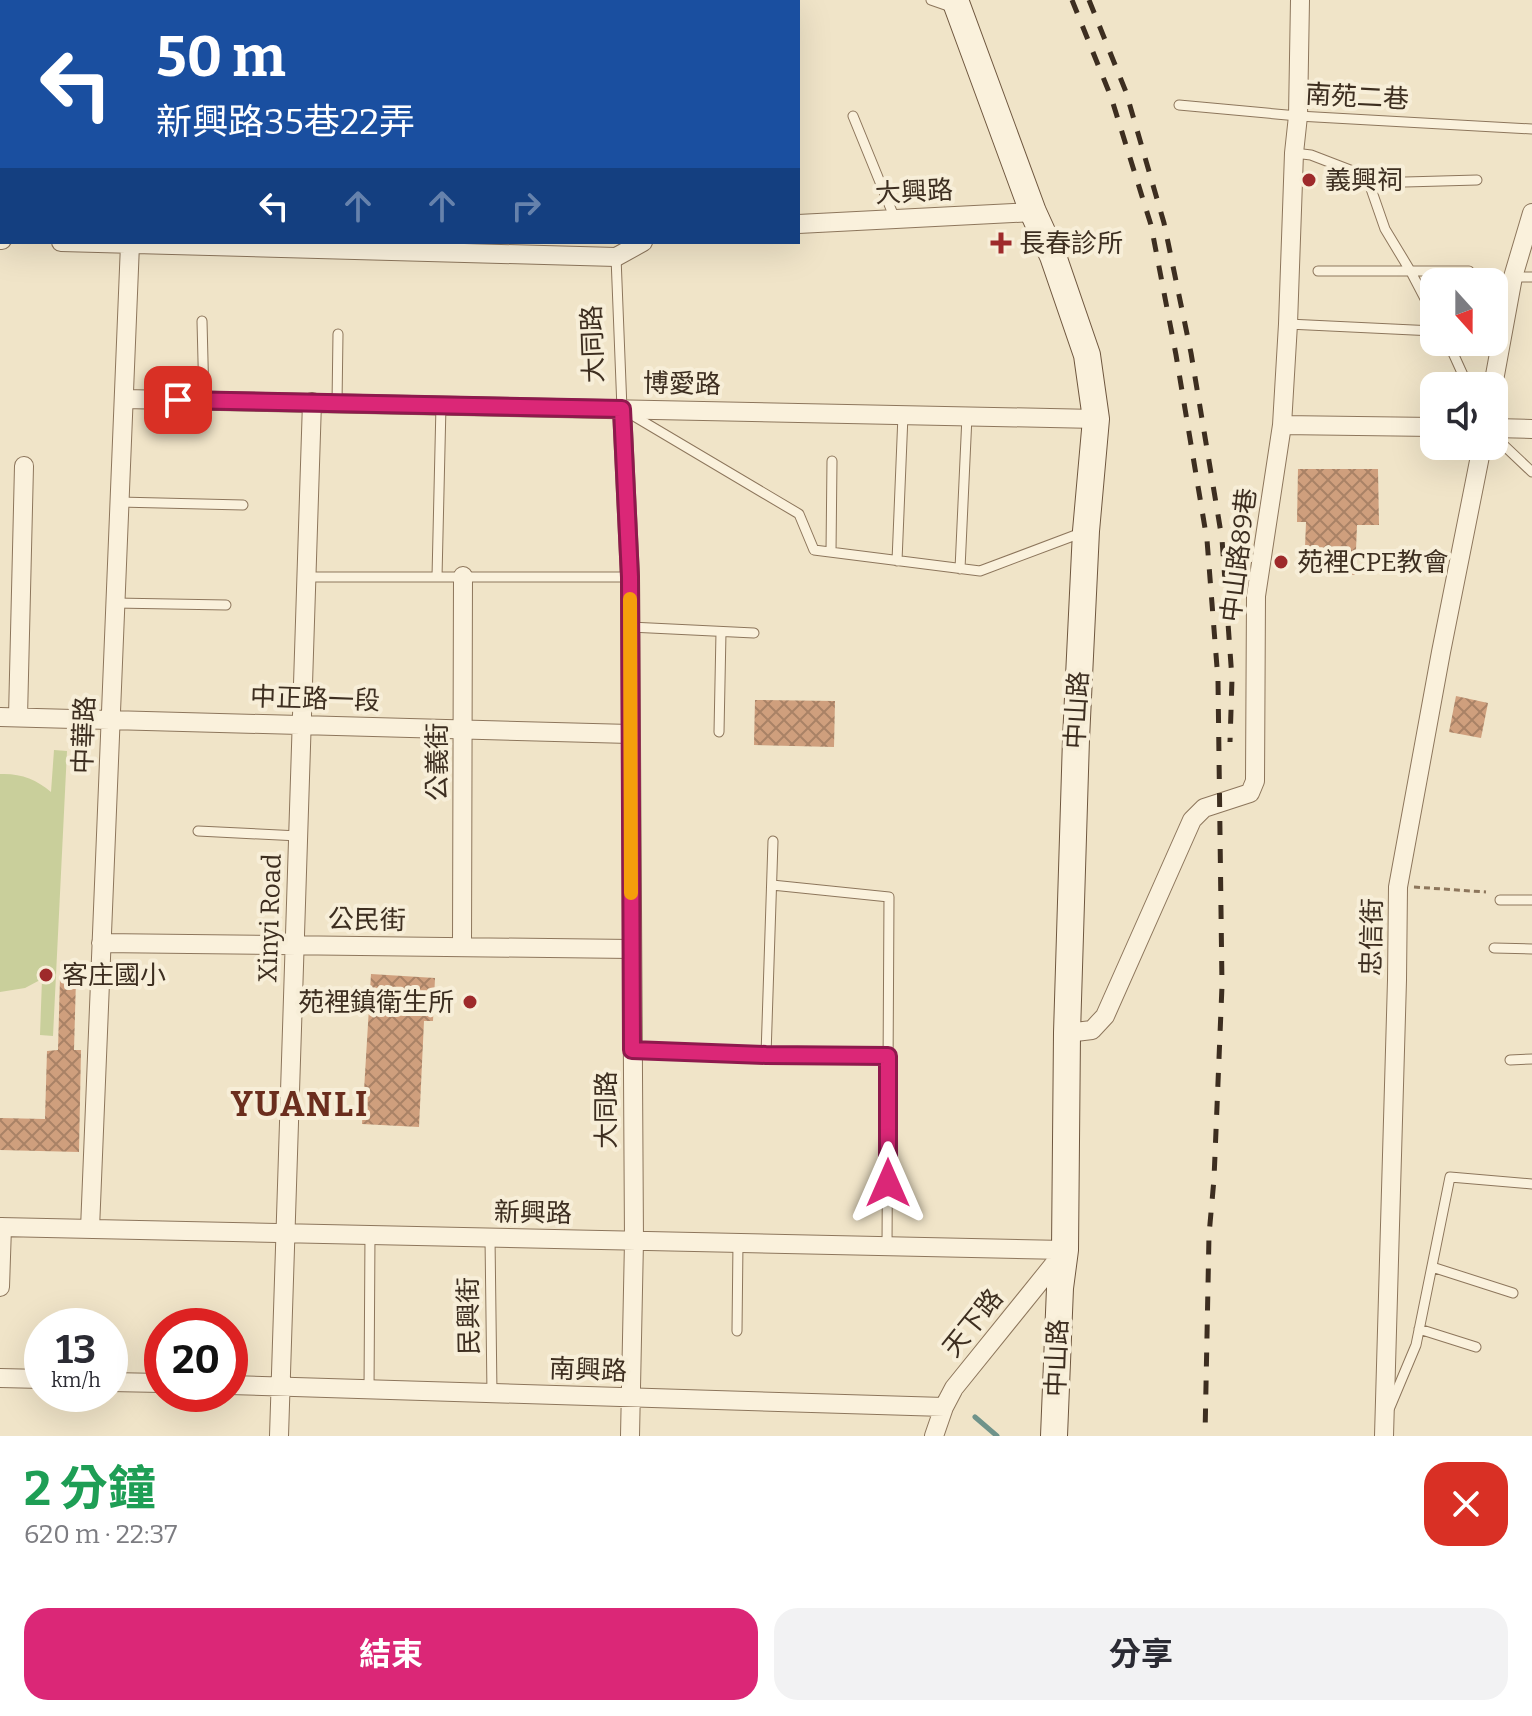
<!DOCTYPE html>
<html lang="zh-TW">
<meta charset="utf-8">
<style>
:root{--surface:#fff;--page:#f2f2f3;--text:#2b2b33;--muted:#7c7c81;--accent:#db2777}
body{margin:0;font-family:Bitter,"Noto Sans TC",serif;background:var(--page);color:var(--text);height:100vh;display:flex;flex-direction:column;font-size:30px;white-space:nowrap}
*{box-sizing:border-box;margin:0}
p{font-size:26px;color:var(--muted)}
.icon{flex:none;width:44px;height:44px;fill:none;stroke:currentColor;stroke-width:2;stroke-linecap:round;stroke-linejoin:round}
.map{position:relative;height:1436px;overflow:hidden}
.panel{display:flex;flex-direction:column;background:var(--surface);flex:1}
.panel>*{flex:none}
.guide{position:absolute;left:0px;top:0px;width:800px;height:244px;box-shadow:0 8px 32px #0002;background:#1a4fa0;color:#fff;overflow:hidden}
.needle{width:52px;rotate:159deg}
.controls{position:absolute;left:1420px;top:268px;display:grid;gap:16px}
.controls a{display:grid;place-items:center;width:88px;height:88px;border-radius:16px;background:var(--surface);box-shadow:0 8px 32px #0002;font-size:40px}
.speed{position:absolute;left:24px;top:1308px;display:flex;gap:16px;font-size:40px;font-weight:700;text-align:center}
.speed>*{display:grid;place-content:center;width:104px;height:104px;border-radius:50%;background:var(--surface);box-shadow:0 8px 32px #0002;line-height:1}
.speed small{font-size:20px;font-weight:400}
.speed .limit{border:12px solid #d22;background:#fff;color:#111}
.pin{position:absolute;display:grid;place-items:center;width:68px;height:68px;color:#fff;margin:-34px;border-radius:16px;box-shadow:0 4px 12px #0006}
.me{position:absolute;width:88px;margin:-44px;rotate:0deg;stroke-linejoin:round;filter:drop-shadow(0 0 6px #0008)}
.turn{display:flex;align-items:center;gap:28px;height:168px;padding:0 24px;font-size:36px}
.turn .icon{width:104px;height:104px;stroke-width:2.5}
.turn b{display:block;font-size:56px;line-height:68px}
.lanes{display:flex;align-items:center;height:76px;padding:0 24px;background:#0003;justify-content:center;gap:40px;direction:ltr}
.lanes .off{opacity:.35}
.round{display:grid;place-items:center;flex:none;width:84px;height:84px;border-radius:24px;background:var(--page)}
.summary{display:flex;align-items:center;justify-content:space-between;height:136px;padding:0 24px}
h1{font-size:48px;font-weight:700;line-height:60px;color:#1e9e55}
.action{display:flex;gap:16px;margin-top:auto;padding:16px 24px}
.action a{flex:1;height:92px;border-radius:24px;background:var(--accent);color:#fff;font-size:32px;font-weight:700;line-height:92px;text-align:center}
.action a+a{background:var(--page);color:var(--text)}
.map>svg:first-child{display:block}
.park{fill:#c9cf9b}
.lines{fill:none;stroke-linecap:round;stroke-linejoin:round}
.stream{stroke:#6f938a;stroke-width:5}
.building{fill:url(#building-cross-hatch)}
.lane-casing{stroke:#8d765c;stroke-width:11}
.street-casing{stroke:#8d765c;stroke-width:20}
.secondary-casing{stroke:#6f573f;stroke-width:28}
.path{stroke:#8d765c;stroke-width:3;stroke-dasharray:6 4;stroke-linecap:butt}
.lane{stroke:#faf1dc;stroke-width:9}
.street{stroke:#faf1dc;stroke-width:18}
.secondary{stroke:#faf1dc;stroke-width:26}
.rail{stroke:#3d2e20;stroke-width:5;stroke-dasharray:14 14;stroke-linecap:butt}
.route-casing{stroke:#8e194d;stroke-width:20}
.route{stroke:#db2777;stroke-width:14}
.slow{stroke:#f59e0b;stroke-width:14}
.poi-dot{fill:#9e2a2b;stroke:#f7eed8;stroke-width:3}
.labels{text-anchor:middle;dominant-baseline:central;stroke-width:8;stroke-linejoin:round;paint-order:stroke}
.street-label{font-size:26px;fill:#3d2e20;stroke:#f7eed8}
.poi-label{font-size:26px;fill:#3d2e20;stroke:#f7eed8;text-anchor:start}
.district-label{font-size:34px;font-weight:bold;letter-spacing:2px;fill:#6b2e1e;stroke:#f7eed8}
</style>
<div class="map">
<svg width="1532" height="1436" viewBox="0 0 1532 1436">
<defs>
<pattern id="building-cross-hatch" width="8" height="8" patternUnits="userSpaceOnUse" patternTransform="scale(2)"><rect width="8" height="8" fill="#cf9f7d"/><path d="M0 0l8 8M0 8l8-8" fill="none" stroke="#a98266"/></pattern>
</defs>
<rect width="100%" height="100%" fill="#f0e4c8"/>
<path class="park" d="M 54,750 L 67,751 L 53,1036 L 40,1035 L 42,979 L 25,988 L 0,992 L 0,774 C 20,773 36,779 51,792 Z"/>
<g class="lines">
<path class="stream" d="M 130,2 L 130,0
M 975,1417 L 997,1436"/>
</g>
<path class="building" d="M 1298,469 L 1378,469 L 1379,525 L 1357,525 L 1355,575 L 1304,573 L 1306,522 L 1297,522 Z
M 1456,696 L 1488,703 L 1481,738 L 1449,732 Z
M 755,700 L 835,701 L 834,747 L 754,745 Z
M 371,974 L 435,978 L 433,1021 L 424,1021 L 419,1127 L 362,1124 Z
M 60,978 L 76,979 L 74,1050 L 81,1050 L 79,1152 L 0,1150 L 0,1118 L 45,1119 L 47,1051 L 58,1050 Z"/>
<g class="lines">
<defs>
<path id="lane" d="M 931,0 L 954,8
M 139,2 L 139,0
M 1179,105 L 1298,116 L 1532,129
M 853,116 L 895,219
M 1294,153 L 1311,155 L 1350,170 L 1369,183 L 1385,229 L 1411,272 L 1434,316
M 1369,183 L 1477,180
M 616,257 L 622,409 L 799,514 L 814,550 L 980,571 L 1081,533
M 1318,271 L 1469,271
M 1513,277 L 1532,277
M 202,321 L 204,400
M 1288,324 L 1434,331
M 1448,342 L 1468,386
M 337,403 L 338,334
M 1494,436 L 1532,472
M 119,502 L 243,505
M 831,552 L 832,461
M 897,561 L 903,415
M 960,569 L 967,416
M 307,577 L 630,577
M 437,577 L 441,405
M 115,603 L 226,605
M 630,627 L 754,633
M 719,732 L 721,632
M 198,831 L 299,836
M 772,885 L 889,897 L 887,1247
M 1500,900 L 1532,900
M 1494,948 L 1532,949
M 632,1050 L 766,1055 L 888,1056
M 766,1055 L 773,841
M 1510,1060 L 1532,1059
M 490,1238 L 492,1393
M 1432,1267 L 1513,1293
M 1419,1329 L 1476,1347
M 737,1331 L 738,1243
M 369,1390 L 370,1235
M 1390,1407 L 1416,1345 L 1450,1177 L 1532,1184"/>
<path id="street" d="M 798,224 L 1033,212
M 0,240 L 2,240
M 61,242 L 616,257 L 643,242
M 1493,386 L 1513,277 L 1532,213
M 124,399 L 1096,419
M 622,409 L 630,577 L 634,1241 L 630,1436
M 1282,425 L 1434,427
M 1494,428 L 1532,429
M 0,717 L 630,734
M 18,717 L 24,466
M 101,943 L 631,949
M 462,947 L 463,576
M 1067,1033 L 1092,1030 L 1105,1016 L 1192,820 L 1204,808 L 1250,793 L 1255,781 L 1256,596 L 1282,425 L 1288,324 L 1294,153 L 1298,116 L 1300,0
M 0,1227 L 1065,1250
M 90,1229 L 130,244
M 0,1287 L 2,1227
M 0,1378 L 42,1379
M 110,1382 L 162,1383
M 230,1385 L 944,1407
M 279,1436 L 312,402
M 934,1436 L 944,1407 L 954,1388 L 1063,1253
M 1384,1436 L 1397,980 L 1398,887 L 1441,652 L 1482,446"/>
<path id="secondary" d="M 955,0 L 1033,212 L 1053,256 L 1087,355 L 1096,419 L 1086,531 L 1076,739 L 1067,1033 L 1065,1250 L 1060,1288 L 1054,1436"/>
</defs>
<use href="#lane" class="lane-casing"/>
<use href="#street" class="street-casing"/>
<use href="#secondary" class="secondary-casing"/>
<path class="path" d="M 1414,887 L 1486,892"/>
<use href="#lane" class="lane"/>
<use href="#street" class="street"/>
<use href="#secondary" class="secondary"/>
<path class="rail" d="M 1072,0 L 1111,97 L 1151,225 L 1176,355 L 1207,540 L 1218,680 L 1222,986 L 1214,1179 L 1209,1235 L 1205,1436
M 1089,0 L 1126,92 L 1164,223 L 1191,353 L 1222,539 L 1232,679 L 1230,742"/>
</g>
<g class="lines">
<defs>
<path id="route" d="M 178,400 L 622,409 L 630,577 L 632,1050 L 766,1055 L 888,1056 L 888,1183"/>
</defs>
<use href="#route" class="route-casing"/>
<use href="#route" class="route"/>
<path class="slow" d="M 630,599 L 631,893"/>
</g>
<g class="poi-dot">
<circle cx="1309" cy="180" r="8"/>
<path d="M997 231h8v8h8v8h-8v8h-8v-8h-8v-8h8z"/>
<circle cx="1281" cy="562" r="8"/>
<circle cx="46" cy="975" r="8"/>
<circle cx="470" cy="1002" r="8"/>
</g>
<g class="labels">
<g class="street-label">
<text transform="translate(1357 97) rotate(3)">南苑二巷</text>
<text transform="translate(914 192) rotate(-3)">大興路</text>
<text transform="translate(593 344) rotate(-92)">大同路</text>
<text transform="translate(682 384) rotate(1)">博愛路</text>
<text transform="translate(1239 555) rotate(-83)">中山路89巷</text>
<text transform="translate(315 699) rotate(2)">中正路一段</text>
<text transform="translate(1077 710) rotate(-87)">中山路</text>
<text transform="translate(84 735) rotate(-88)">中華路</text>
<text transform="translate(437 762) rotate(-90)">公義街</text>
<text transform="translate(270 918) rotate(-88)">Xinyi Road</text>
<text transform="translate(367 920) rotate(1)">公民街</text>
<text transform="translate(1372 937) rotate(-89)">忠信街</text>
<text transform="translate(606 1110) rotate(-90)">大同路</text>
<text transform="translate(533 1213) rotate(1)">新興路</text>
<text transform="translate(469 1316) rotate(-91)">民興街</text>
<text transform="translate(973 1323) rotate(-51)">天下路</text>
<text transform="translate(1057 1358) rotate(-88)">中山路</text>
<text transform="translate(588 1370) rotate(2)">南興路</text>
</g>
<g class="poi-label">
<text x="1325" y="180">義興祠</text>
<text x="1019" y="243">長春診所</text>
<text x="1297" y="562">苑裡CPE教會</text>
<text x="62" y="975">客庄國小</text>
<text x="454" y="1002" text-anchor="end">苑裡鎮衛生所</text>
</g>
<g class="district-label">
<text x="300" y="1104">YUANLI</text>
</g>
</g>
</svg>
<div class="controls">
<a><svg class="needle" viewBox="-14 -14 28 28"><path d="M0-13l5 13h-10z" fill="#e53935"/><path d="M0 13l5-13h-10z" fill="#7c7c81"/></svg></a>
<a><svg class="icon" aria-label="sound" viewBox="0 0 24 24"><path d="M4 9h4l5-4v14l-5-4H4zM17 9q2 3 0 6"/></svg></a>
</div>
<div class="speed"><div>13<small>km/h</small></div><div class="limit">20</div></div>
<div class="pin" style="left:178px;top:400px;background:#d93025"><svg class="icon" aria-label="arrive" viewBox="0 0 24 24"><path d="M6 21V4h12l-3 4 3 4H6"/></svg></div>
<svg class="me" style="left:888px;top:1183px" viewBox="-20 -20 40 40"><path d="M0-17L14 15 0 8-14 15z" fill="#db2777" stroke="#fff" stroke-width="4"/></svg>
<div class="guide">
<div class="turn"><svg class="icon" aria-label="left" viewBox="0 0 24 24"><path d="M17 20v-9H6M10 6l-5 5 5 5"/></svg><div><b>50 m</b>新興路35巷22弄</div></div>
<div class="lanes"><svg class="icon" aria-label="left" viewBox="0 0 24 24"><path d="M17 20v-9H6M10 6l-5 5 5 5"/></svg><svg class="icon off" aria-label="ahead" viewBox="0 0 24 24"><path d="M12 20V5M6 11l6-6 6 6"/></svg><svg class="icon off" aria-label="ahead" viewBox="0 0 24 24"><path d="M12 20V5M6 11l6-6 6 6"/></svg><svg class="icon off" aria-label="right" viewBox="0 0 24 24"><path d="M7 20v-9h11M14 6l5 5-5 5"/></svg></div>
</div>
</div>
<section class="panel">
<div class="summary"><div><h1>2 分鐘</h1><p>620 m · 22:37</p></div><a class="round" style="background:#d93025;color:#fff"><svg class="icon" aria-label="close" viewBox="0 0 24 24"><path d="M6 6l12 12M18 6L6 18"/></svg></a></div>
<div class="action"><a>結束</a><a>分享</a></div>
</section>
